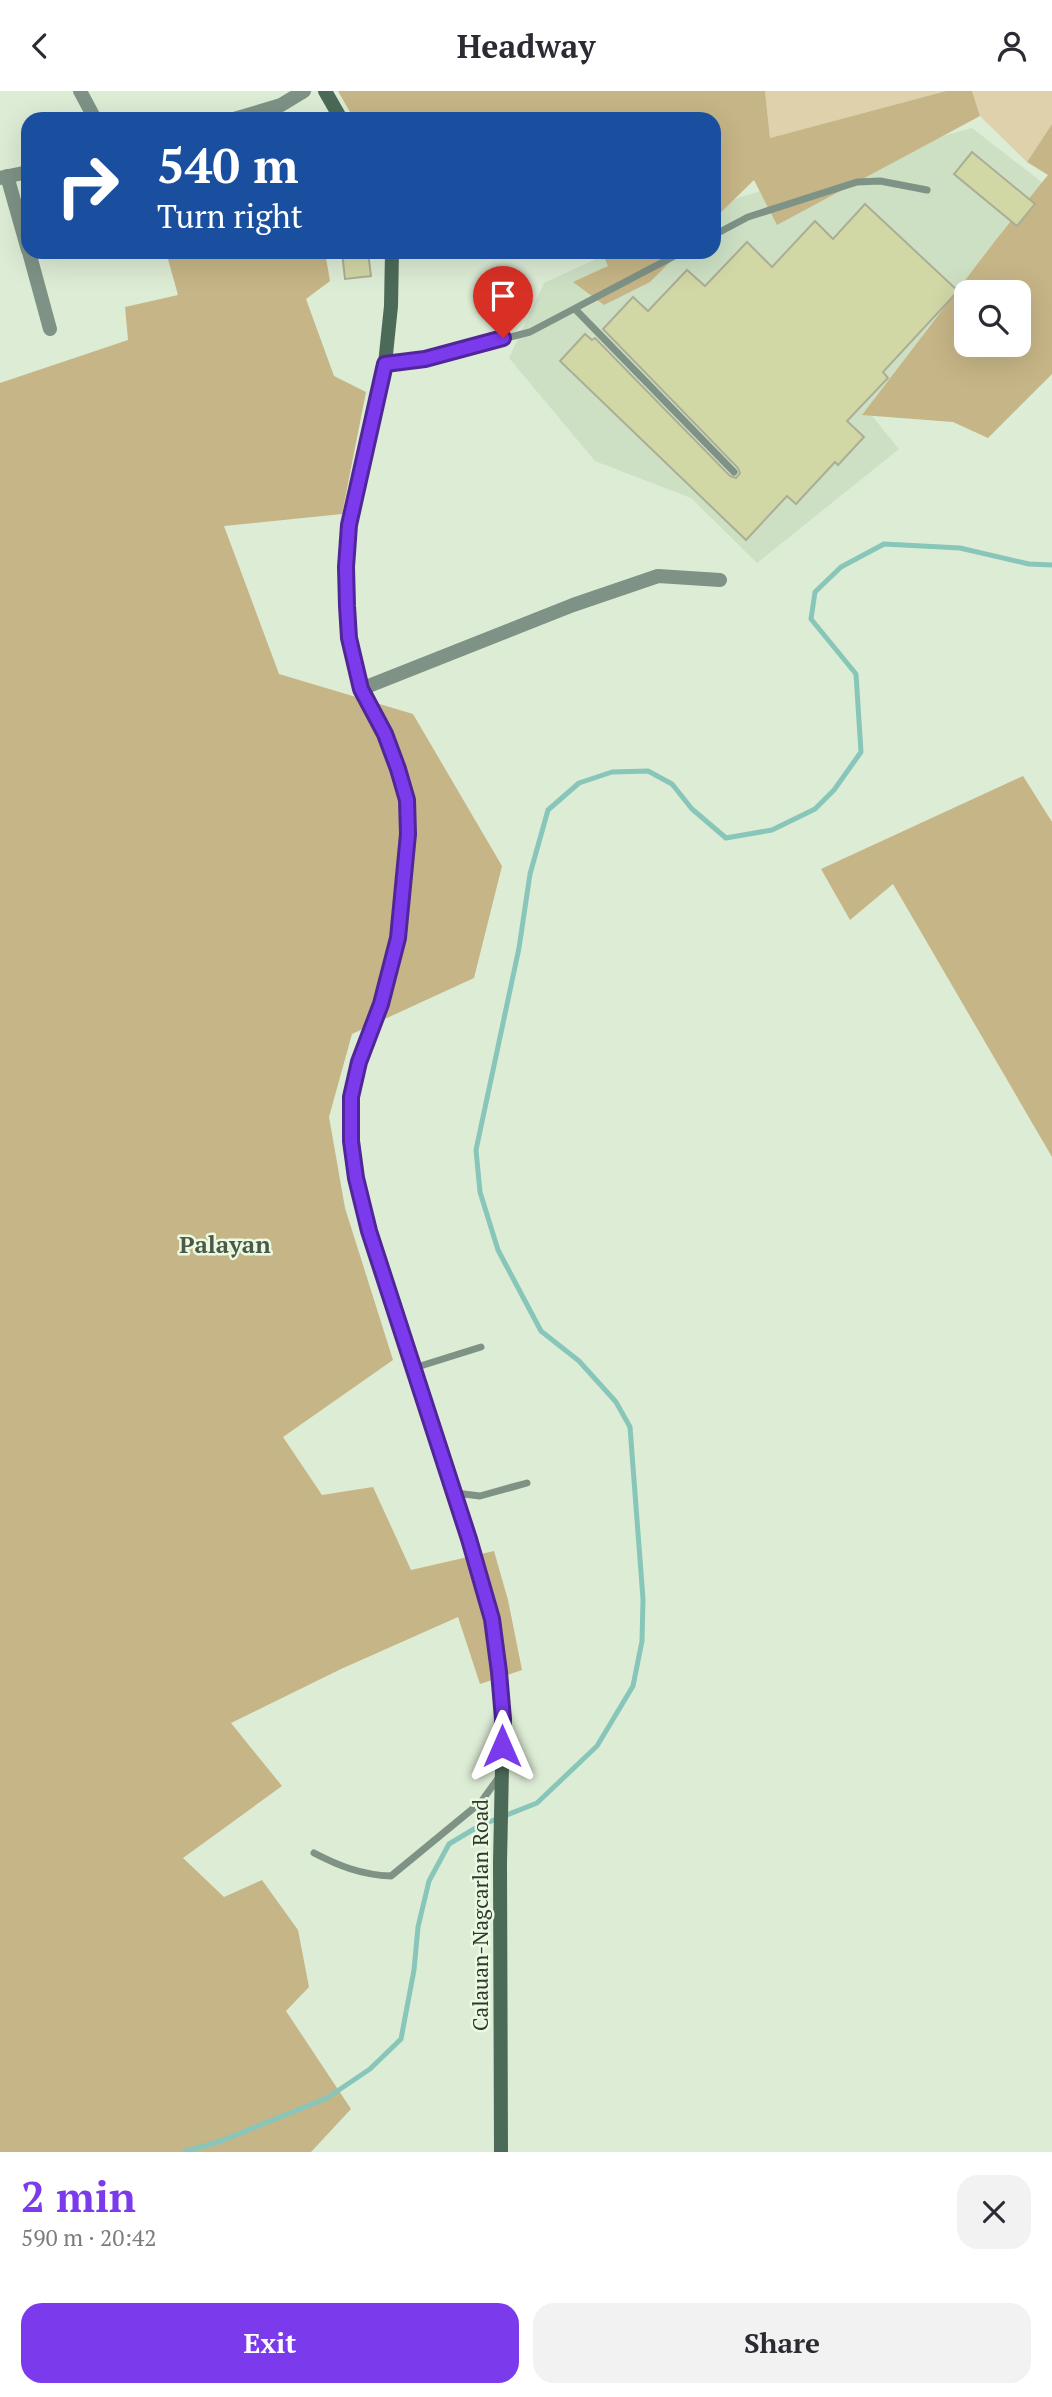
<!DOCTYPE html>
<meta charset="utf-8">
<style>
:root{--surface:#fff;--page:#f2f2f3;--text:#2b2b33;--muted:#7c7c81;--accent:#7c3aed}
body{margin:0;font-family:"PT Serif",serif;background:var(--page);color:var(--text);height:100vh;display:flex;flex-direction:column;font-size:26px;white-space:nowrap}
*{box-sizing:border-box;margin:0}
p{font-size:23px;color:var(--muted)}
.icon{flex:none;width:38px;height:38px;fill:none;stroke:currentColor;stroke-width:2;stroke-linecap:round;stroke-linejoin:round}
.map{position:relative;height:2061px;overflow:hidden}
.sheet{display:flex;flex-direction:column;background:var(--surface);flex:1}
.sheet>*{flex:none}
.top-card{position:absolute;left:21px;top:21px;width:700px;height:147px;border-radius:21px;box-shadow:0 7px 28px #0002;background:#1a4fa0;color:#fff;overflow:hidden}
.buttons{position:absolute;left:954px;top:189px;display:grid;gap:14px}
.buttons a{display:grid;place-items:center;width:77px;height:77px;border-radius:14px;background:var(--surface);box-shadow:0 7px 28px #0002;font-size:35px}
.pin{position:absolute;display:grid;place-items:center;width:60px;height:60px;color:#fff;margin:-72px -30px;border-radius:50% 50% 50% 0;rotate:-45deg;box-shadow:0 0 7px #0007}
.pin .icon{rotate:45deg}
.me{position:absolute;width:77px;margin:-38px;rotate:0deg;stroke-linejoin:round;filter:drop-shadow(0 0 5px #0008)}
.turn{display:flex;align-items:center;gap:24px;height:147px;padding:0 21px;font-size:32px}
.turn .icon{width:91px;height:91px;stroke-width:2.5}
.turn b{display:block;font-size:49px;line-height:60px}
.round{display:grid;place-items:center;flex:none;width:74px;height:74px;border-radius:21px;background:var(--page)}
.summary{display:flex;align-items:center;justify-content:space-between;height:119px;padding:0 21px}
h1{font-size:42px;font-weight:700;line-height:52px;color:var(--accent)}
.action{display:flex;gap:14px;margin-top:auto;padding:14px 21px}
.action a{flex:1;height:80px;border-radius:21px;background:var(--accent);color:#fff;font-size:28px;font-weight:700;line-height:80px;text-align:center}
.action a+a{background:var(--page);color:var(--text)}
header{display:flex;justify-content:space-between;align-items:center;height:91px;padding:0 21px;background:var(--surface);font-size:32px;font-weight:700}
.map>svg:first-child{display:block}
.built{fill:#cde0c4}
.green{fill:#dfd1ac}
.forest{fill:#c6b586;fill-rule:evenodd}
.lines{fill:none;stroke-linecap:round;stroke-linejoin:round}
.stream{stroke:#88c6ba;stroke-width:5}
.building{fill:#d2d7a6;stroke:#abae95;stroke-width:2}
.service{stroke:#7e9286;stroke-width:7}
.minor{stroke:#7e9286;stroke-width:14}
.secondary{stroke:#4c6a58;stroke-width:14}
.route-casing{stroke:#51269a;stroke-width:18}
.route{stroke:#7c3aed;stroke-width:12}
.labels{text-anchor:middle;dominant-baseline:central;stroke-width:5;stroke-linejoin:round;paint-order:stroke}
.street-label{font-size:21px;fill:#32382f;stroke:#eafae3}
.quarter-label{font-size:24px;font-weight:bold;fill:#4d5946;stroke:#eafae3}
</style>
<header><svg class="icon" aria-label="back" viewBox="0 0 24 24"><path d="M15 5l-7 7 7 7"/></svg>Headway<svg class="icon" aria-label="person" viewBox="0 0 24 24"><circle cx="12" cy="8" r="4"/><path d="M4 21q1-7 8-7t8 7"/></svg></header>
<div class="map">
<svg width="1052" height="2061" viewBox="0 0 1052 2061">
<rect width="100%" height="100%" fill="#ddecd5"/>
<path class="built" d="M 972,37 L 1052,99 L 966,201 L 872,325 L 899,358 L 757,472 L 691,407 L 595,370 L 509,267 L 544,192 L 611,161 L 714,161 L 714,115 L 852,70 Z"/>
<path class="green" d="M 765,0 L 946,0 L 770,47 Z
M 972,0 L 1052,0 L 1052,33 L 1027,71 L 980,25 Z"/>
<path class="forest" d="M 338,0 L 765,0 L 770,47 L 946,0 L 972,0 L 980,25 L 777,134 L 754,89 L 714,128 L 714,28 L 354,28 Z
M 1052,33 L 1052,283 L 988,347 L 953,331 L 862,324 L 995,150 L 1048,84 L 1027,71 ZM 966,201 L 1018,201 L 1018,254 L 966,254 Z
M 166,161 L 325,161 L 330,190 L 306,208 L 334,285 L 366,301 L 342,423 L 224,435 L 279,583 L 413,623 L 502,775 L 474,887 L 352,943 L 329,1026 L 345,1117 L 393,1269 L 283,1346 L 322,1404 L 373,1396 L 411,1479 L 494,1460 L 508,1509 L 522,1579 L 480,1593 L 458,1526 L 341,1578 L 231,1632 L 282,1695 L 183,1767 L 224,1806 L 262,1789 L 298,1839 L 309,1896 L 286,1920 L 351,2018 L 311,2061 L 0,2061 L 0,292 L 128,249 L 125,216 L 178,204 Z
M 602,161 L 680,161 L 650,191 L 604,214 L 573,191 L 608,175 Z
M 1023,685 L 1052,731 L 1052,1066 L 893,793 L 850,829 L 821,778 Z"/>
<g class="lines">
<path class="stream" d="M 184,2061 L 221,2050 L 327,2007 L 370,1978 L 401,1948 L 414,1879 L 418,1836 L 429,1790 L 449,1753 L 479,1735 L 537,1712 L 597,1655 L 633,1595 L 642,1550 L 643,1508 L 630,1336 L 616,1311 L 579,1270 L 541,1240 L 498,1159 L 480,1101 L 476,1059 L 519,857 L 530,783 L 548,719 L 579,692 L 612,681 L 648,680 L 672,693 L 692,718 L 726,747 L 772,739 L 815,718 L 834,699 L 861,661 L 856,583 L 811,528 L 815,501 L 841,476 L 884,453 L 960,457 L 1029,473 L 1052,474"/>
</g>
<path class="building" d="M 972,61 L 1035,113 L 1017,135 L 954,83 Z
M 865,113 L 958,200 L 883,281 L 888,287 L 847,330 L 864,346 L 838,374 L 835,371 L 796,413 L 787,405 L 746,449 L 560,270 L 585,243 L 592,249 L 595,247 L 730,385 L 736,387 L 740,382 L 738,377 L 603,238 L 633,206 L 648,220 L 687,179 L 705,195 L 747,151 L 772,176 L 815,130 L 833,148 Z
M 342,161 L 368,161 L 371,185 L 345,188 Z"/>
<g class="lines">
<path class="service" d="M 714,144 L 748,126 L 857,91 L 880,90 L 927,99
M 575,218 L 734,381
M 385,273 L 425,268 L 530,241 L 682,161
M 414,1277 L 481,1256
M 455,1402 L 480,1405 L 527,1392
M 314,1762 C 339,1775 362,1784 391,1785 L 481,1711 L 499,1686"/>
<path class="minor" d="M 80,0 L 95,28
M 234,28 L 281,14 L 304,0
M 7,85 L 28,159
M 0,87 L 28,81
M 29,161 L 50,238
M 361,598 L 573,514 L 658,485 L 720,489"/>
<path class="secondary" d="M 325,0 L 341,28
M 392,161 L 391,215 L 385,273 L 349,434 L 346,476 L 349,547 L 361,598 L 385,644 L 398,678 L 407,709 L 408,743 L 399,847 L 381,913 L 359,971 L 351,1006 L 351,1050 L 357,1087 L 369,1140 L 469,1448 L 492,1528 L 499,1581 L 503,1628 L 500,1772 L 501,2061"/>
</g>
<g class="lines">
<defs>
<path id="route" d="M 502,1655 L 503,1628 L 499,1581 L 492,1528 L 469,1448 L 369,1140 L 356,1087 L 351,1050 L 351,1006 L 359,971 L 381,913 L 398,847 L 408,743 L 407,709 L 398,678 L 385,643 L 361,598 L 349,547 L 347,515 L 346,476 L 349,434 L 385,273 L 425,268 L 503,247"/>
</defs>
<use href="#route" class="route-casing"/>
<use href="#route" class="route"/>
</g>
<g class="labels">
<g class="street-label">
<text transform="translate(480 1824) rotate(-90)">Calauan-Nagcarlan Road</text>
</g>
<g class="quarter-label">
<text x="225" y="1153">Palayan</text>
</g>
</g>
</svg>
<div class="buttons">
<a><svg class="icon" aria-label="search" viewBox="0 0 24 24"><circle cx="10" cy="10" r="6"/><path d="M15 15l6 6"/></svg></a>
</div>
<div class="pin" style="left:503px;top:247px;background:#d93025"><svg class="icon" aria-label="arrive" viewBox="0 0 24 24"><path d="M6 21V4h12l-3 4 3 4H6"/></svg></div>
<svg class="me" style="left:502px;top:1655px" viewBox="-20 -20 40 40"><path d="M0-17L14 15 0 8-14 15z" fill="#7c3aed" stroke="#fff" stroke-width="4"/></svg>
<div class="top-card">
<div class="turn"><svg class="icon" aria-label="right" viewBox="0 0 24 24"><path d="M7 20v-9h11M14 6l5 5-5 5"/></svg><div><b>540 m</b>Turn right</div></div>
</div>
</div>
<section class="sheet">
<div class="summary"><div><h1>2 min</h1><p>590 m · 20:42</p></div><a class="round"><svg class="icon" aria-label="close" viewBox="0 0 24 24"><path d="M6 6l12 12M18 6L6 18"/></svg></a></div>
<div class="action"><a>Exit</a><a>Share</a></div>
</section>
